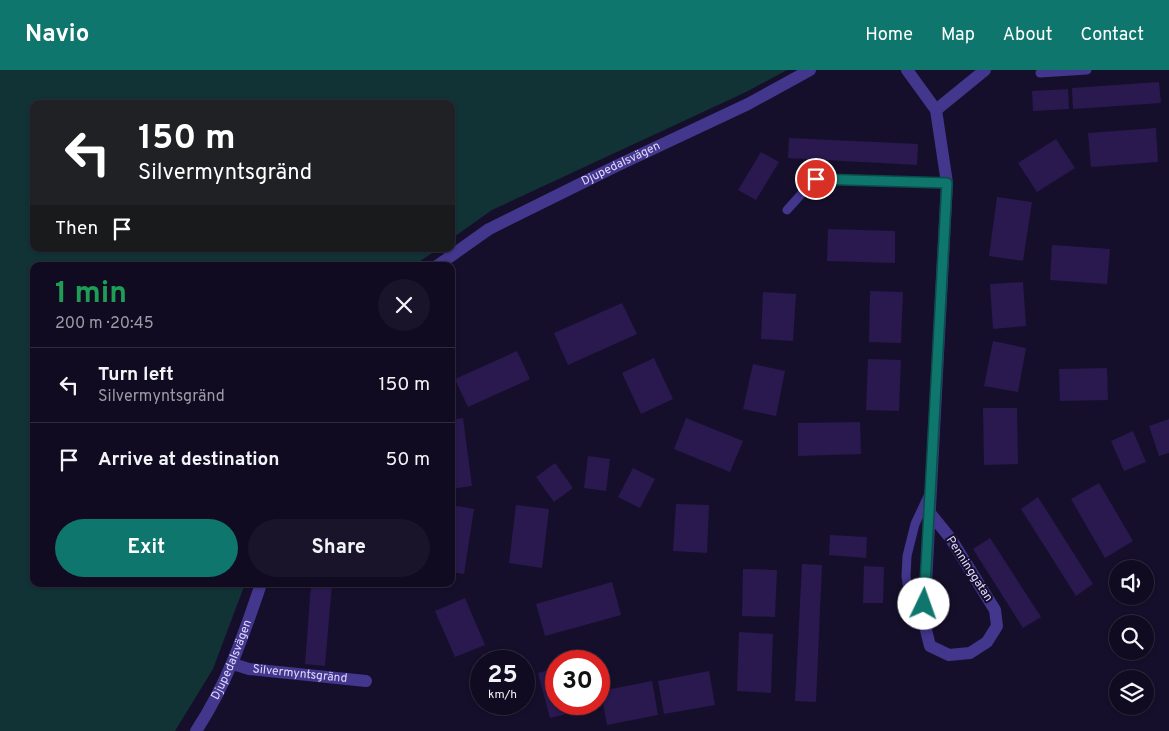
<!DOCTYPE html>
<meta charset="utf-8">
<style>
:root{--surface:#100b20;--page:#191429;--text:#f1f3f6;--muted:#9c9ba5;--line:#302b3e;--accent:#0f766e}
body{margin:0;font-family:Overpass,sans-serif;background:var(--page);color:var(--text);height:100vh;display:flex;flex-direction:column;font-size:19px;white-space:nowrap}
*{box-sizing:border-box;margin:0}
p{font-size:16px;color:var(--muted)}
.icon{flex:none;width:28px;height:28px;fill:none;stroke:currentColor;stroke-width:2;stroke-linecap:round;stroke-linejoin:round}
.map{position:relative;flex:1;overflow:hidden}
.details{position:absolute;left:30px;top:192px;width:425px;height:325px;display:flex;flex-direction:column;background:var(--surface);border-radius:10px;box-shadow:0 1px 4px #0004,0 0 0 1px var(--line)}
.details>*{flex:none}
.guide{position:absolute;left:30px;top:30px;width:425px;height:152px;border-radius:10px;box-shadow:0 1px 4px #0004,0 0 0 1px var(--line);background:#202124;color:#fff;overflow:hidden}
.buttons{position:absolute;left:1109px;top:490px;display:grid;gap:10px}
.buttons a{display:grid;place-items:center;width:45px;height:45px;border-radius:50%;background:var(--surface);box-shadow:0 1px 4px #0004,0 0 0 1px var(--line);font-size:25px}
.speed{position:absolute;left:470px;top:580px;display:flex;gap:10px;font-size:25px;font-weight:700;text-align:center}
.speed>*{display:grid;place-content:center;width:65px;height:65px;border-radius:50%;background:var(--surface);box-shadow:0 1px 4px #0004,0 0 0 1px var(--line);line-height:1}
.speed small{font-size:12px;font-weight:400}
.speed .limit{border:8px solid #d22;background:#fff;color:#111}
.pin{position:absolute;display:grid;place-items:center;width:42px;height:42px;color:#fff;margin:-21px;border:2px solid #fff;border-radius:50%;box-shadow:0 1px 5px #0007}
.me{position:absolute;width:55px;margin:-28px;rotate:3deg;stroke-linejoin:round;filter:drop-shadow(0 0 4px #0008)}
.turn{display:flex;align-items:center;gap:18px;height:105px;padding:0 25px;font-size:22px}
.turn .icon{width:65px;height:65px;stroke-width:2.5}
.turn b{display:block;font-size:35px;line-height:42px}
.then{display:flex;align-items:center;height:48px;padding:0 25px;background:#0003;gap:10px;font-size:19px}
.round{display:grid;place-items:center;flex:none;width:52px;height:52px;border-radius:26px;background:var(--page)}
.headline{display:flex;align-items:center;justify-content:space-between;height:85px;padding:0 25px}
h1{font-size:30px;font-weight:700;line-height:38px;color:#1e9e55}
.action{display:flex;gap:10px;margin-top:auto;padding:10px 25px}
.action a{flex:1;height:58px;border-radius:30px;background:var(--accent);color:#fff;font-size:20px;font-weight:700;line-height:58px;text-align:center}
.action a+a{background:var(--page);color:var(--text)}
ul{padding:0;list-style:none}
li{display:flex;align-items:center;gap:15px;height:75px;padding:0 25px;border-top:1px solid var(--line)}
li div{flex:1}
li b{display:block;font-size:19px}
li em{font-style:normal}
header{display:flex;align-items:center;gap:30px;box-sizing:border-box;height:70px;padding:0 25px;background:var(--accent);color:#fff}
header strong{font-size:24px}
nav{display:flex;gap:28px;margin-inline-start:auto;font-size:18px}
.map>svg:first-child{display:block}
.green{fill:#113336}
.building{fill:#29194e}
.lines{fill:none;stroke-linecap:round;stroke-linejoin:round}
.service{stroke:#42368d;stroke-width:9}
.minor{stroke:#42368d;stroke-width:12}
.tertiary{stroke:#42368d;stroke-width:12}
.route-casing{stroke:#0a4d48;stroke-width:12}
.route{stroke:#0f766e;stroke-width:9}
.labels{text-anchor:middle;dominant-baseline:central;stroke-width:4;stroke-linejoin:round;paint-order:stroke}
.street-label{font-size:12px;fill:#e1d9ff;stroke:#160f2b}
</style>
<header>
<strong>Navio</strong>
<nav><a>Home</a><a>Map</a><a>About</a><a>Contact</a></nav>
</header>
<div class="map">
<svg width="1169" height="661" viewBox="0 0 1169 661">
<rect width="100%" height="100%" fill="#160f2b"/>
<path class="green" d="M 0,0 L 787,0 L 746,22 L 492,140 L 451,169 L 451,34 L 34,34 L 34,179 L 438,179 L 413,196 L 34,196 L 34,514 L 245,514 L 213,599 L 175,661 L 0,661 Z"/>
<path class="building" d="M 1159,12 L 1161,33 L 1073,39 L 1072,18 Z
M 1068,19 L 1069,39 L 1033,41 L 1032,21 Z
M 1156,58 L 1158,92 L 1091,97 L 1088,63 Z
M 789,68 L 918,74 L 917,95 L 788,88 Z
M 1056,69 L 1075,98 L 1037,122 L 1018,93 Z
M 761,82 L 779,92 L 756,130 L 738,120 Z
M 997,127 L 1032,132 L 1023,191 L 989,186 Z
M 828,159 L 895,161 L 895,193 L 827,191 Z
M 1052,175 L 1110,179 L 1107,214 L 1050,210 Z
M 1023,212 L 1026,256 L 993,259 L 990,214 Z
M 870,221 L 903,222 L 901,273 L 869,272 Z
M 763,222 L 796,224 L 793,271 L 761,269 Z
M 622,233 L 637,264 L 568,295 L 554,263 Z
M 993,271 L 1026,278 L 1018,322 L 984,316 Z
M 517,281 L 530,309 L 468,337 L 455,309 Z
M 654,288 L 673,329 L 641,344 L 622,303 Z
M 868,289 L 901,290 L 899,341 L 866,340 Z
M 753,294 L 785,301 L 776,346 L 743,339 Z
M 1107,298 L 1108,330 L 1060,331 L 1059,299 Z
M 983,338 L 1017,338 L 1018,394 L 984,395 Z
M 463,348 L 472,416 L 451,419 L 451,350 Z
M 686,348 L 743,371 L 730,402 L 674,379 Z
M 1169,349 L 1169,383 L 1159,386 L 1149,356 Z
M 860,352 L 861,384 L 798,386 L 798,353 Z
M 1133,361 L 1146,392 L 1124,401 L 1111,371 Z
M 588,386 L 610,389 L 606,421 L 584,418 Z
M 555,393 L 573,418 L 554,432 L 536,407 Z
M 633,398 L 655,409 L 640,438 L 618,427 Z
M 1099,413 L 1133,471 L 1105,488 L 1071,429 Z
M 1038,427 L 1093,514 L 1076,526 L 1021,439 Z
M 676,434 L 709,435 L 707,483 L 673,481 Z
M 451,435 L 474,439 L 464,504 L 451,502 Z
M 516,435 L 549,439 L 542,498 L 509,493 Z
M 830,465 L 867,467 L 866,488 L 829,485 Z
M 990,468 L 1041,547 L 1023,558 L 973,479 Z
M 802,494 L 822,495 L 816,632 L 795,631 Z
M 864,496 L 884,497 L 883,533 L 863,533 Z
M 743,499 L 777,500 L 775,547 L 742,546 Z
M 612,512 L 621,545 L 545,566 L 536,534 Z
M 311,514 L 332,514 L 325,596 L 305,594 Z
M 465,528 L 485,575 L 455,587 L 435,541 Z
M 739,562 L 773,564 L 771,623 L 737,621 Z
M 556,598 L 556,634 L 580,634 L 582,640 L 550,648 L 538,603 Z
M 709,601 L 715,635 L 664,644 L 658,611 Z
M 652,611 L 658,645 L 607,655 L 601,621 Z"/>
<g class="lines">
<path class="service" d="M 1040,3 L 1087,0
M 787,140 L 815,109 L 947,113
M 924,558 L 910,534 L 906,506 L 907,486 L 915,454 L 929,424"/>
<g class="minor">
<path d="M 907,0 L 936,40 L 947,113 L 924,552 L 930,576 L 949,585 L 970,583 L 987,572 L 997,556 L 995,540 L 951,469 L 930,443"/>
<path d="M 936,40 L 985,0"/>
<path id="s1" d="M 233,594 L 249,599 L 366,611"/>
</g>
<g class="tertiary">
<path id="s2" d="M 437,196 L 489,159 L 616,96 L 748,34 L 810,0"/>
<path id="s3" d="M 196,661 C 227,614 243,567 261,514"/>
</g>
</g>
<g class="lines">
<defs>
<path id="route" d="M 816,109 L 947,113 L 924,534"/>
</defs>
<use href="#route" class="route-casing"/>
<use href="#route" class="route"/>
</g>
<g class="labels">
<g class="street-label">
<text stroke="none"><textPath href="#s2" startOffset="211">Djupedalsvägen</textPath></text>
<text transform="translate(969 499) rotate(57)">Penninggatan</text>
<text stroke="none"><textPath href="#s3" startOffset="80">Djupedalsvägen</textPath></text>
<text stroke="none"><textPath href="#s1" startOffset="68">Silvermyntsgränd</textPath></text>
</g>
</g>
</svg>
<div class="buttons">
<a><svg class="icon" aria-label="sound" viewBox="0 0 24 24"><path d="M4 9h4l5-4v14l-5-4H4zM17 9q2 3 0 6"/></svg></a>
<a><svg class="icon" aria-label="search" viewBox="0 0 24 24"><circle cx="10" cy="10" r="6"/><path d="M15 15l6 6"/></svg></a>
<a><svg class="icon" aria-label="layers" viewBox="0 0 24 24"><path d="M12 4l9 5-9 5-9-5zM3 14l9 5 9-5"/></svg></a>
</div>
<div class="speed"><div>25<small>km/h</small></div><div class="limit">30</div></div>
<div class="pin" style="left:816px;top:109px;background:#d93025"><svg class="icon" aria-label="arrive" viewBox="0 0 24 24"><path d="M6 21V4h12l-3 4 3 4H6"/></svg></div>
<svg class="me" style="left:924px;top:534px" viewBox="-20 -20 40 40"><circle r="19" fill="#fff"/><path d="M0-13L10 11 0 6-10 11z" fill="#0f766e"/></svg>
<div class="guide">
<div class="turn"><svg class="icon" aria-label="left" viewBox="0 0 24 24"><path d="M17 20v-9H6M10 6l-5 5 5 5"/></svg><div><b>150 m</b>Silvermyntsgränd</div></div>
<div class="then">Then<svg class="icon" aria-label="arrive" viewBox="0 0 24 24"><path d="M6 21V4h12l-3 4 3 4H6"/></svg></div>
</div>
<section class="details">
<div class="headline"><div><h1>1 min</h1><p>200 m · 20:45</p></div><a class="round"><svg class="icon" aria-label="close" viewBox="0 0 24 24"><path d="M6 6l12 12M18 6L6 18"/></svg></a></div>
<ul>
<li><svg class="icon" aria-label="left" viewBox="0 0 24 24"><path d="M17 20v-9H6M10 6l-5 5 5 5"/></svg><div><b>Turn left</b><p>Silvermyntsgränd</p></div><em>150 m</em></li>
<li><svg class="icon" aria-label="arrive" viewBox="0 0 24 24"><path d="M6 21V4h12l-3 4 3 4H6"/></svg><div><b>Arrive at destination</b></div><em>50 m</em></li>
</ul>
<div class="action"><a>Exit</a><a>Share</a></div>
</section>
</div>
